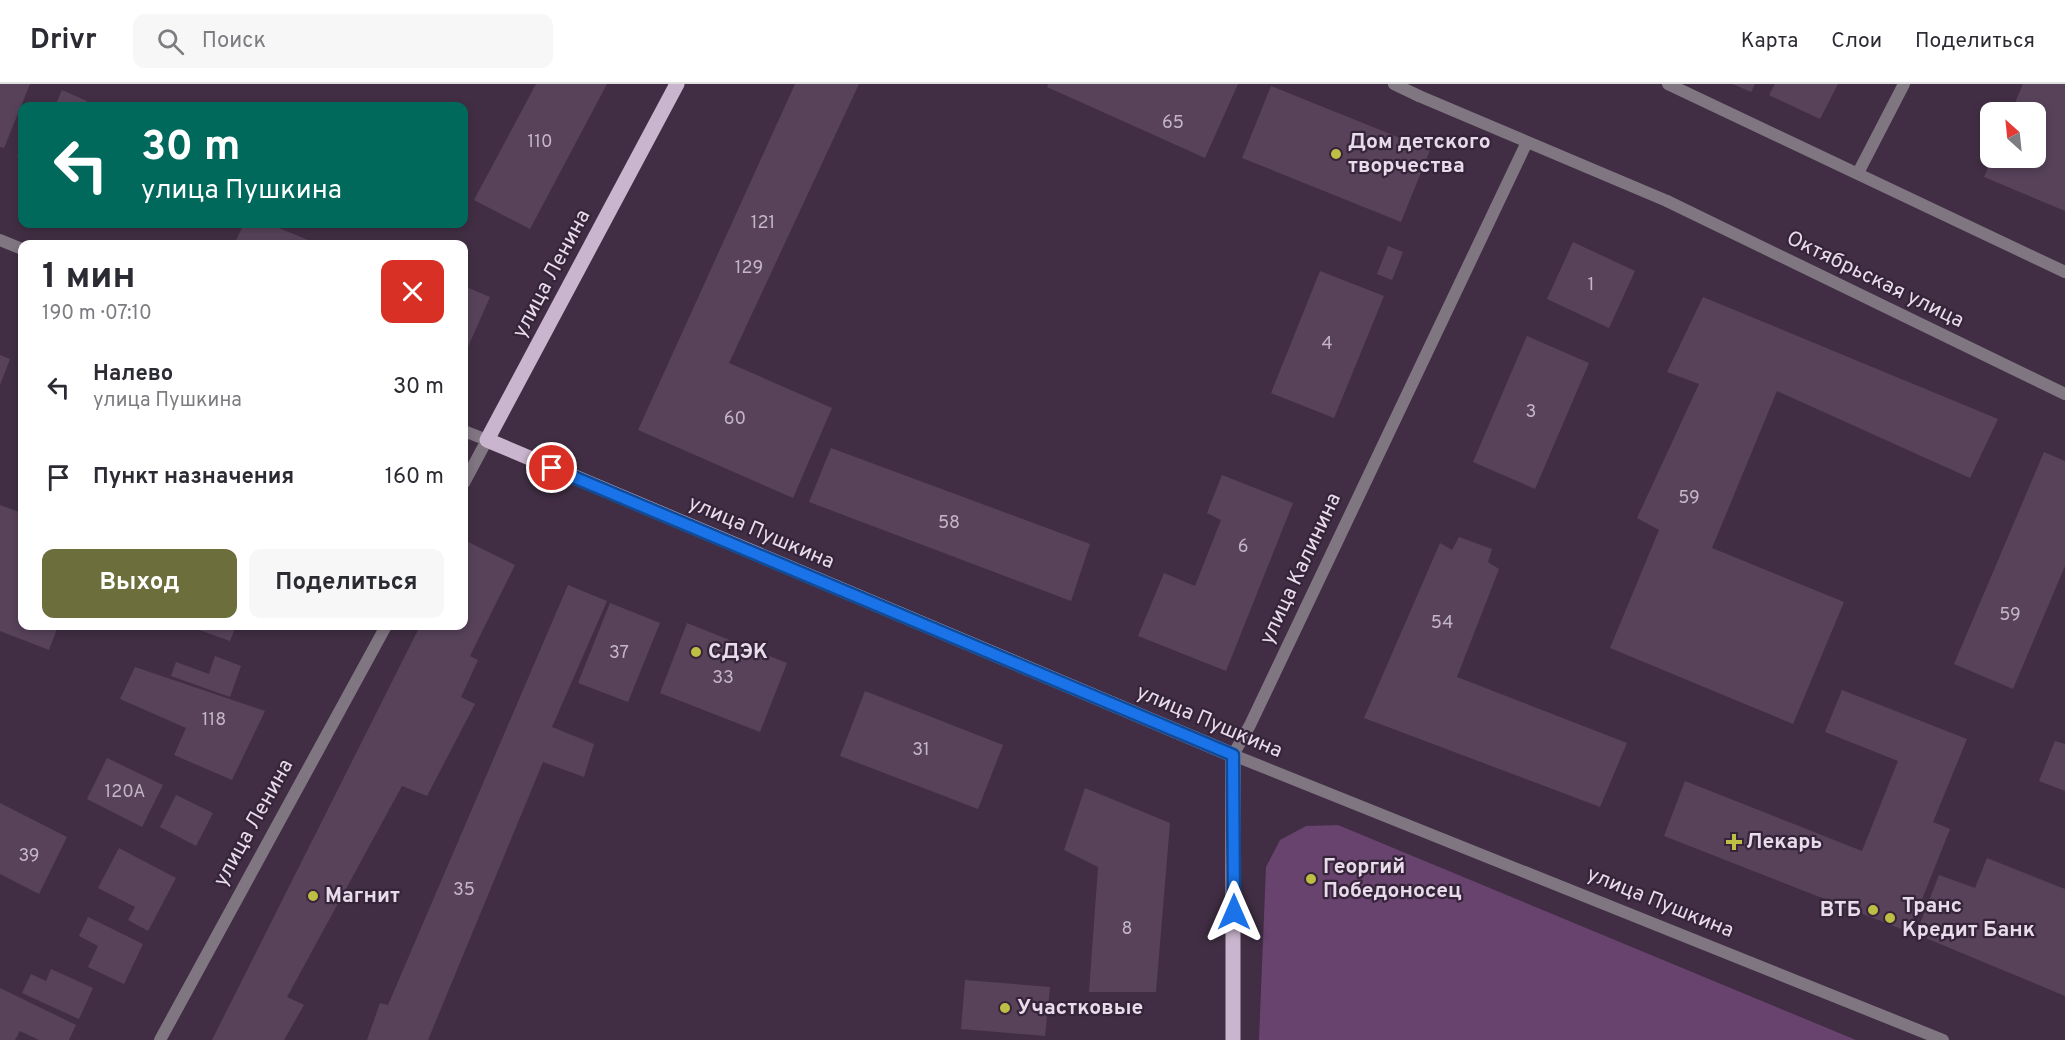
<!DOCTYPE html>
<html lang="ru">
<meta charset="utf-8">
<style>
:root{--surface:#fff;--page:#f7f7f7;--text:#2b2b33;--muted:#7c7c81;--line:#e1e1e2;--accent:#6c6e3b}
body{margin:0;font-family:Overpass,sans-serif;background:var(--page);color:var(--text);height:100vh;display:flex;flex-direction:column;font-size:22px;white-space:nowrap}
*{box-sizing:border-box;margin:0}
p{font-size:20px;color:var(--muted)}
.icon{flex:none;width:33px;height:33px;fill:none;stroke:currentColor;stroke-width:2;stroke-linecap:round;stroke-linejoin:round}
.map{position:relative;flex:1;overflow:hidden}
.details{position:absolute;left:18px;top:156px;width:450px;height:390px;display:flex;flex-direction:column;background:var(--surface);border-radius:12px;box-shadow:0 3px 9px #0003}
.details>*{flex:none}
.guide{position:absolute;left:18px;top:18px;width:450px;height:126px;border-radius:12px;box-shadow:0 3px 9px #0003;background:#00695c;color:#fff;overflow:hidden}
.needle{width:39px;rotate:333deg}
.buttons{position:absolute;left:1980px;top:18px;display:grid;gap:12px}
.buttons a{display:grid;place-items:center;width:66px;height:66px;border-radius:12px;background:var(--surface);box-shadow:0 3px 9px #0003;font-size:30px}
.pin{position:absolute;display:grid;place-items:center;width:51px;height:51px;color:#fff;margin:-26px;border:3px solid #fff;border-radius:50%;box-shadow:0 2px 6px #0007}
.me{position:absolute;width:66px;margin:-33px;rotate:0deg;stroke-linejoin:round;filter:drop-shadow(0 0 4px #0008)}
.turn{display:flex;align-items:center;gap:21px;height:126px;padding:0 24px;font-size:27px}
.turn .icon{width:78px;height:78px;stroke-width:2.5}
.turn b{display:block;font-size:42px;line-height:51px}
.round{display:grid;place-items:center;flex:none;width:63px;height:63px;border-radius:12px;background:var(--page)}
.head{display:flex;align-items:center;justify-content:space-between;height:102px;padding:0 24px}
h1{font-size:36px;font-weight:700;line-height:45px}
.primary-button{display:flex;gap:12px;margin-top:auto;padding:12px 24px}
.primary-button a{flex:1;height:69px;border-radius:12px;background:var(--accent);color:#fff;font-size:24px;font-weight:700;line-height:69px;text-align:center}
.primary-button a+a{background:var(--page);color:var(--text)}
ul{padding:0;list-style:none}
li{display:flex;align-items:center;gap:18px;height:90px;padding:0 24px}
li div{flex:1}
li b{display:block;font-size:22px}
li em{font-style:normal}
header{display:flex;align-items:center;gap:36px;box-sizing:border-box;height:84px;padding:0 30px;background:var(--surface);border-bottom:2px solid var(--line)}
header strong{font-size:28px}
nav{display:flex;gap:33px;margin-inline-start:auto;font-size:21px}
.search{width:420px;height:54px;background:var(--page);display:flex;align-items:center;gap:15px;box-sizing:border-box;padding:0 21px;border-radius:12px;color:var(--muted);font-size:22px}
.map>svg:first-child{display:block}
.green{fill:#67436e}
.building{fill:#57425a}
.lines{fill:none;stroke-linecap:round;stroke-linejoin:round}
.pedestrian{stroke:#807682;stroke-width:12}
.minor{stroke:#807682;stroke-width:12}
.primary{stroke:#c9b5cd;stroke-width:15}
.route-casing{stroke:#114b97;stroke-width:15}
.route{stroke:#1a73e8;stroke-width:10}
.poi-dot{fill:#bcbf44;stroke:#36243a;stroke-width:2}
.labels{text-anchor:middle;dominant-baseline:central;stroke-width:4.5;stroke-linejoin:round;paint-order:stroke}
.number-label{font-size:18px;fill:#c4b5c6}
.poi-label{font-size:21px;font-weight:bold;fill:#e8dbea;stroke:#36243a;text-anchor:start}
.street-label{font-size:21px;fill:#e8dbea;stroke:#36243a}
</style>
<header>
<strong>Drivr</strong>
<div class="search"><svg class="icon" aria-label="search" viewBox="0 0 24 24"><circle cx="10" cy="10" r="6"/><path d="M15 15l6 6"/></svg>Поиск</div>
<nav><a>Карта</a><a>Слои</a><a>Поделиться</a></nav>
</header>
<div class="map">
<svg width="2065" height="956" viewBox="0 0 2065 956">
<rect width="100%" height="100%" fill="#412e44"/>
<path class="green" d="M 1338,741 L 1856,956 L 1259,956 L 1266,783 L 1280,756 L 1306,742 Z"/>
<path class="building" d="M 0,0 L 30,0 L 4,64 L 0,63 Z
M 536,0 L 607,0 L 530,145 L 474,116 Z
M 795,0 L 859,0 L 729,279 L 832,324 L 793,414 L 638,346 Z
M 1048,0 L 1238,0 L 1205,74 L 1047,3 Z
M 1733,0 L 1755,0 L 1751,8 Z
M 1775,0 L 1838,0 L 1820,35 L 1769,11 Z
M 2023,0 L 2065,0 L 2065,127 L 1984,93 L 1992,74 L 2036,74 L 2036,28 L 2011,28 Z
M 1271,2 L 1430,66 L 1401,138 L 1242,74 Z
M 62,6 L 87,17 L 84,22 L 55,22 Z
M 22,61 L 22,76 L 17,73 Z
M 244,140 L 269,140 L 318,160 L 234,160 Z
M 1573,158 L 1635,187 L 1609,244 L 1547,215 Z
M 1388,162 L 1403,168 L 1392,196 L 1377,190 Z
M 1320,187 L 1384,212 L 1334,334 L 1271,309 Z
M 464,202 L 490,213 L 464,272 Z
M 1703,213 L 1998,335 L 1970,394 L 1777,307 L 1712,464 L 1844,518 L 1793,640 L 1610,564 L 1659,446 L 1637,434 L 1699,300 L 1667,288 Z
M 1527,252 L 1589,279 L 1535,405 L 1473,378 Z
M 0,271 L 10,275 L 0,301 Z
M 831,364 L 1090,460 L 1071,517 L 809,418 Z
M 2044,368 L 2065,377 L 2065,482 L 2013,605 L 1954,580 Z
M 1222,391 L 1293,419 L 1226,587 L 1138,552 L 1164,489 L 1195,502 L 1221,436 L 1207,429 Z
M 0,421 L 22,429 L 22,542 L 58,542 L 49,566 L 0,547 Z
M 1459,453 L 1492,465 L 1488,478 L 1499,485 L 1457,593 L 1627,659 L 1600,723 L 1364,634 L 1440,459 L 1452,466 Z
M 464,456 L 515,481 L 470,572 L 478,576 L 461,613 L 475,620 L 427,712 L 402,702 L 287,913 L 304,921 L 284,956 L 212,956 L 420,542 L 464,542 Z
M 568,501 L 607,517 L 552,643 L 594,660 L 584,693 L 543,678 L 428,956 L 367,956 L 380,919 L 388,921 Z
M 610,519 L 660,539 L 628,618 L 578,599 Z
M 687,539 L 787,579 L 760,648 L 660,609 Z
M 188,542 L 236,542 L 230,557 Z
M 215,572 L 241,582 L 230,613 L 171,592 L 176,578 L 209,590 Z
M 135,583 L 265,627 L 232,696 L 174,671 L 186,644 L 120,615 Z
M 1842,606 L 1967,655 L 1933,738 L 1950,745 L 1909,848 L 1664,752 L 1685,697 L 1862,767 L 1898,677 L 1825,648 Z
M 865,607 L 1003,661 L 978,725 L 840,672 Z
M 2055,657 L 2065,660 L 2065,707 L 2039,697 Z
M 107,674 L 163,701 L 142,743 L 87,715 Z
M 1085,704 L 1170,739 L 1156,908 L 1089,908 L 1098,783 L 1064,766 Z
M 176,711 L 213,729 L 196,762 L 160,743 Z
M 0,719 L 67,753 L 39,810 L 0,790 Z
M 119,764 L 176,794 L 148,847 L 128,836 L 135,823 L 98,804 Z
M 1987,774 L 2065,805 L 2065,912 L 1916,850 L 1939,791 L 1975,804 Z
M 88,833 L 143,860 L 124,900 L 88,883 L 98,862 L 79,852 Z
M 51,885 L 93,904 L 79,935 L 22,909 L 31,890 L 46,897 Z
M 965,896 L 1050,903 L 1045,952 L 961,945 Z
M 0,904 L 76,941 L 69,956 L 39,956 L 20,947 L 15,956 L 0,956 Z"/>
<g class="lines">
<path class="pedestrian" d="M 1419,12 L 1667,117
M 1233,671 L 1250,641 L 1527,58"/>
<path class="minor" d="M 1394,0 L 1419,12
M 1668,0 L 2065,188
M 1858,89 L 1904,0
M 1667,117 L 2065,310
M 0,156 L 22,165
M 464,347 L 487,356 L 464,399
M 1233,671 L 1943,956
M 160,956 L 386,542"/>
<path class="primary" d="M 677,0 L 487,356 L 1233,671 L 1233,956"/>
</g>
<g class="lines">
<defs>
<path id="route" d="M 552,384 L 1233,671 L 1234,828"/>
</defs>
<use href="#route" class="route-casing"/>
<use href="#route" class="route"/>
</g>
<g class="poi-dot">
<circle cx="1336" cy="70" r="6"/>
<circle cx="696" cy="568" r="6"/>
<path d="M1731 749h6v6h6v6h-6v6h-6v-6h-6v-6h6z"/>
<circle cx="1311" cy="795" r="6"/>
<circle cx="313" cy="812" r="6"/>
<circle cx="1873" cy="826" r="6"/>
<circle cx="1890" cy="834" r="6"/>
<circle cx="1005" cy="924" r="6"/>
</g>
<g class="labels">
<g class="number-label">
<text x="1173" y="39">65</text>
<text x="540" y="58">110</text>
<text x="763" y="139">121</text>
<text x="749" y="184">129</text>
<text x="1591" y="201">1</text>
<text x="1327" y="260">4</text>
<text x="1531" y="328">3</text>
<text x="735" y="335">60</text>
<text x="1689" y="414">59</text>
<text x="949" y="439">58</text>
<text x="1243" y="463">6</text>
<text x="2010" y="531">59</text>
<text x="1442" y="539">54</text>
<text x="619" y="569">37</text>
<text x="723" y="594">33</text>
<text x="214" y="636">118</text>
<text x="921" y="666">31</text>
<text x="125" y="708">120А</text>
<text x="29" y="772">39</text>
<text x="464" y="806">35</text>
<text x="1127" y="845">8</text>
</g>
<g class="poi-label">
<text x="1348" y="58">Дом детского<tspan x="1348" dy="24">творчества</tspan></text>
<text x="708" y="568">СДЭК</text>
<text x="1746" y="758">Лекарь</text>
<text x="1323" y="783">Георгий<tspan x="1323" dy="24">Победоносец</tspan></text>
<text x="325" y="812">Магнит</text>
<text x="1902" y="822">Транс<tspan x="1902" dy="24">Кредит Банк</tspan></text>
<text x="1861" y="826" text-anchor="end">ВТБ</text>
<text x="1017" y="924">Участковые</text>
</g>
<g class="street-label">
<text transform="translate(552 190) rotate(-62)">улица Ленина</text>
<text transform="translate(1875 196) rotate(26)">Октябрьская улица</text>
<text transform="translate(761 449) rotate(23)">улица Пушкина</text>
<text transform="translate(1301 485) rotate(-65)">улица Калинина</text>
<text transform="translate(1209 638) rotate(23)">улица Пушкина</text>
<text transform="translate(254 739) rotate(-61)">улица Ленина</text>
<text transform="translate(1660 819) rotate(22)">улица Пушкина</text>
</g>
</g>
</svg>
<div class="buttons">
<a><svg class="needle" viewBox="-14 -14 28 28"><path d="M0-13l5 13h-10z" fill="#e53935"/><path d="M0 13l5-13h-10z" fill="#7c7c81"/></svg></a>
</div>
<div class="pin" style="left:552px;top:384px;background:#d93025"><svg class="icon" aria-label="arrive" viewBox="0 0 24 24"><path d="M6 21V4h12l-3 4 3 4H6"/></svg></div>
<svg class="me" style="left:1234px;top:828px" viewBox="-20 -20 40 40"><path d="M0-17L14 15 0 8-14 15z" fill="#1a73e8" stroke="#fff" stroke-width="4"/></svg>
<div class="guide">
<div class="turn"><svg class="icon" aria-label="left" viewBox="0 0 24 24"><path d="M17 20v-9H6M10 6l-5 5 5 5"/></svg><div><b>30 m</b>улица Пушкина</div></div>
</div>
<section class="details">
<div class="head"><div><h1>1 мин</h1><p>190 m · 07:10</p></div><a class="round" style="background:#d93025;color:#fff"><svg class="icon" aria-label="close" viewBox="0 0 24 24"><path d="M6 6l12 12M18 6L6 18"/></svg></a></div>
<ul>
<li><svg class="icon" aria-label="left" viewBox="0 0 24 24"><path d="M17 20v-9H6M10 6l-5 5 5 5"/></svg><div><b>Налево</b><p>улица Пушкина</p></div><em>30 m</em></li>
<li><svg class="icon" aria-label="arrive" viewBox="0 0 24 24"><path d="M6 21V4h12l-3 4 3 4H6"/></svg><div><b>Пункт назначения</b></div><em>160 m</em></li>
</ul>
<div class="primary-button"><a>Выход</a><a>Поделиться</a></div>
</section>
</div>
